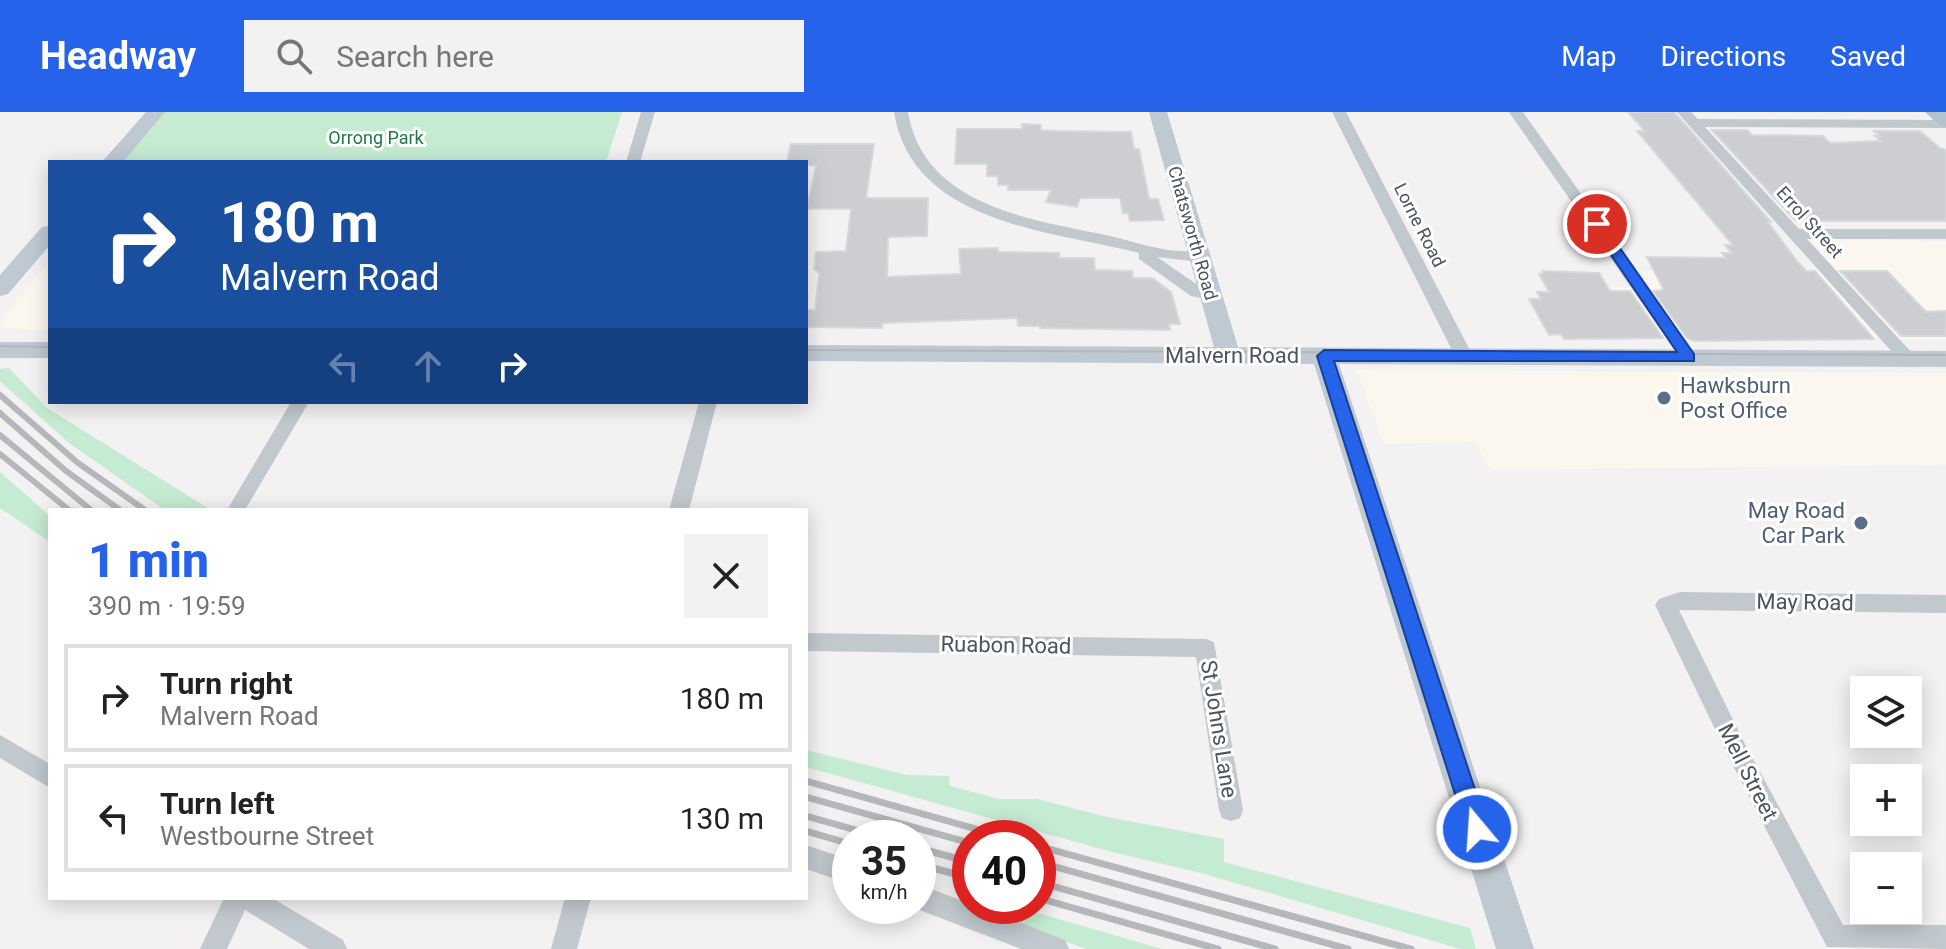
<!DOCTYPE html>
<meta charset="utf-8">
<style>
:root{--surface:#fff;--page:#f2f2f2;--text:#222;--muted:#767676;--line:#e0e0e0;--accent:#2563eb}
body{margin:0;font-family:Roboto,sans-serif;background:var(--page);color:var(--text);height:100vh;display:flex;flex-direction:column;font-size:30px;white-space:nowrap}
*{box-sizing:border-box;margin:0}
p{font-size:26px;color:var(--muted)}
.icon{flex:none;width:44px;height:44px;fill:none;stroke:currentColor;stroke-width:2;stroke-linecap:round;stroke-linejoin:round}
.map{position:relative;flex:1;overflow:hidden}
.panel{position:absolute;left:48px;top:396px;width:760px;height:392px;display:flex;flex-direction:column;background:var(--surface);border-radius:0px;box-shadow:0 4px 20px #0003}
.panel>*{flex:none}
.top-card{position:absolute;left:48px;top:48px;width:760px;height:244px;border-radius:0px;box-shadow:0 4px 20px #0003;background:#1a4fa0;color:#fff;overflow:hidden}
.fabs{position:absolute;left:1850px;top:564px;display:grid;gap:16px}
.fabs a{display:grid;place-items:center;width:72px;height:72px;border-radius:0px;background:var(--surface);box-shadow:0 4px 20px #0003;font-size:40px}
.speed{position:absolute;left:832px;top:708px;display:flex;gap:16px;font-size:40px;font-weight:700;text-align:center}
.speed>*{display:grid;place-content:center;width:104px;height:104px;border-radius:50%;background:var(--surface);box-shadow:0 4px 20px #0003;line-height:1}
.speed small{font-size:20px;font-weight:400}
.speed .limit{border:12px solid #d22;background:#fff;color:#111}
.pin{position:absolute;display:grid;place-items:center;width:68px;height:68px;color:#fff;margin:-34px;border:4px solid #fff;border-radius:50%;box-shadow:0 2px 8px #0007}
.me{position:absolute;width:88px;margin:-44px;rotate:342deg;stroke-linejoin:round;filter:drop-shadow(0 0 6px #0008)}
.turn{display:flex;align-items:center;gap:28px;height:168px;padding:0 40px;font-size:36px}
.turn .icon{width:104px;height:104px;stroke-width:2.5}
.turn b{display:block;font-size:56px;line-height:68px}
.lanes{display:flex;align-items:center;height:76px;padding:0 40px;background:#0003;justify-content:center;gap:40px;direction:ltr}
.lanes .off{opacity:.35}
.round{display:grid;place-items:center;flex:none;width:84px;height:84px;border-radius:0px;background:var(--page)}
.summary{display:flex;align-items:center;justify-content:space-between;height:136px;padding:0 40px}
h1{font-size:48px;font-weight:800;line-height:60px;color:var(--accent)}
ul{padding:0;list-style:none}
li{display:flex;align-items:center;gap:24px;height:108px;margin:0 16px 12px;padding:0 24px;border:4px solid var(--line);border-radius:0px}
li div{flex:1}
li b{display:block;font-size:30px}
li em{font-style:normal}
header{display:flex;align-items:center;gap:48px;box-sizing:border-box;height:112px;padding:0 40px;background:var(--accent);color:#fff}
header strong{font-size:38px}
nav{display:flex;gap:44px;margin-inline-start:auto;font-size:28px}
.search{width:560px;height:72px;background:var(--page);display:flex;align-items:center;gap:20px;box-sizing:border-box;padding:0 28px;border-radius:0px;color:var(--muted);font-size:30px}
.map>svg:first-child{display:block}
.commercial{fill:#fbf6ee}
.green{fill:#c5ebd2}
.building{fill:#ccced2;stroke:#d6d8dc;stroke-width:2}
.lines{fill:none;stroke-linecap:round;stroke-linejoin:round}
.street{fill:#c1c9ce;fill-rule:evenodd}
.secondary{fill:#bfc9d1;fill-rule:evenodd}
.primary{fill:#b4c2cd;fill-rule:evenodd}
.tram{stroke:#b4b7bb;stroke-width:2}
.rail-far1{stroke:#b4b7bb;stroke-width:6}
.rail{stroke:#b4b7bb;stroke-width:7}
.route{fill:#2563eb;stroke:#184099;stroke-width:2}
.service-dot{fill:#5c6f8a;stroke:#fff;stroke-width:3}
.labels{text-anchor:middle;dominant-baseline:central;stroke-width:6;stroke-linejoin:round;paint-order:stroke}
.far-park-label{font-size:18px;fill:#227848;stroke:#fff}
.far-street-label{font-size:18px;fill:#4b555d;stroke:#fff}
.street-label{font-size:22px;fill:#4b555d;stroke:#fff}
.service-label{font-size:22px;fill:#4e5e75;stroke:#fff;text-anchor:start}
</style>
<header>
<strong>Headway</strong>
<div class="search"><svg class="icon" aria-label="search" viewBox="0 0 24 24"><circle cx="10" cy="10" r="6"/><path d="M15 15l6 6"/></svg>Search here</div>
<nav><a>Map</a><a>Directions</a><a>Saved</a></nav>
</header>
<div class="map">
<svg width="1946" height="837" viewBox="0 0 1946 837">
<rect width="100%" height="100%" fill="#f3f1f2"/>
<path class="commercial" d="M 1808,126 L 1946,129 L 1946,227 L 1585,227 L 1552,175 L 1651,174 L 1642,159 L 1835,157 Z
M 50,149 L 50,219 L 5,216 L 2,211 L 3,204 Z
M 1356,258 L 1946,261 L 1946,353 L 1491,358 L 1473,330 L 1384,332 Z"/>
<path class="green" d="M 159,0 L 622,0 L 606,50 L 116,50 Z
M 9,256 L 47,296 L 211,398 L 165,398 L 69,331 L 0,269 L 0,257 Z
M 0,360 L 50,404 L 50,430 L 0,396 Z
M 806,638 L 907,663 L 949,664 L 950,674 L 999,687 L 1037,687 L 1107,705 L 1224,727 L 1224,750 L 1470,816 L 1476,837 L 1461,837 L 1201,761 L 1112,740 L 806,655 Z
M 971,794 L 1013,794 L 1162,837 L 1086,837 Z"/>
<path class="building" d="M 1628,0 L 1674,0 L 1771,110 L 1768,110 L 1796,148 L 1806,159 L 1815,159 L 1874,227 L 1694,229 L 1687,226 L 1653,179 L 1664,178 L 1647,145 L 1726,146 L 1722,141 L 1732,141 L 1725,133 L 1733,133 L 1637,19 L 1645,19 Z
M 1022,12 L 1041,13 L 1041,18 L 1055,19 L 1131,20 L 1134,37 L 1139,37 L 1149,87 L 1158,87 L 1164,108 L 1130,109 L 1128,101 L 1123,101 L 1120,86 L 1080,86 L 1077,95 L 1046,90 L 1051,78 L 1008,78 L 1008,73 L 998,73 L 998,64 L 987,64 L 987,52 L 955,52 L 957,17 L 1022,17 Z
M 1712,18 L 1747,18 L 1752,23 L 1823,24 L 1830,31 L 1881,29 L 1875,24 L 1880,24 L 1874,19 L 1920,19 L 1940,36 L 1946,38 L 1946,109 L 1796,109 Z
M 791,32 L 874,32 L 866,86 L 928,86 L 927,124 L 888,125 L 887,165 L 961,162 L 959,137 L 998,136 L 998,140 L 1059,141 L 1059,146 L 1094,146 L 1095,158 L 1132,159 L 1133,166 L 1152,166 L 1171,180 L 1180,212 L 1169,212 L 1170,218 L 1040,216 L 1040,214 L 1018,214 L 1017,206 L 882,211 L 882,216 L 806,215 L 806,198 L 815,198 L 819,161 L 814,157 L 816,140 L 846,139 L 851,97 L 807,97 L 816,54 L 787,50 Z
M 1542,159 L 1599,161 L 1610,179 L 1630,179 L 1663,226 L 1564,227 L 1561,222 L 1549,223 L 1529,187 L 1541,187 L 1537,180 L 1549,180 L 1539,162 L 1543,162 Z
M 1840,159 L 1887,159 L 1926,200 L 1946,199 L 1946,224 L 1901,224 Z"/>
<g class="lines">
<path class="street" d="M 641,0 L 655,0 L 640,50 L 626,50 Z
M 894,0 L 908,0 C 923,90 1022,106 1096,121 C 1119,125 1140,133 1163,137 C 1177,140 1192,138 1206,142 L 1206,148 L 1200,150 L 1157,145 L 1202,176 L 1217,179 L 1219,183 L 1211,188 L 1191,184 L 1139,147 L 1139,141 C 1052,119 912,112 894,0 Z
M 1332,0 L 1346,0 L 1473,244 L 1470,248 L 1458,248 L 1455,244 Z
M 1509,0 L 1523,0 L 1694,241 L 1697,245 L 1694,249 L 1682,249 Z
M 1677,0 L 1691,0 L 1698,7 L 1946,8 L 1946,16 L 1705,15 L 1799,117 L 1946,117 L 1946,127 L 1807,127 L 1913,242 L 1916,246 L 1913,250 L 1901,250 Z
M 291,290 L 309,290 L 245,398 L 227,398 Z
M 699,290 L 717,290 L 689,398 L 669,398 Z
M 1680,480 L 1946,483 L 1946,501 L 1679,498 L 1745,632 L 1843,813 L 1946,813 L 1946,837 L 1827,835 L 1729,646 L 1655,493 L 1659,487 Z
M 806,521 L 1206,527 L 1214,530 L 1243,698 L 1240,706 L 1231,709 L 1222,706 L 1219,698 L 1196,545 L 806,539 Z
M 0,623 L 50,652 L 50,676 L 0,646 Z
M 806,733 L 850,748 L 850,772 L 806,757 Z
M 918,772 L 1065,828 L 1069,837 L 1021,837 L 909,794 L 918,794 Z
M 224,786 L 272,786 L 343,828 L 347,837 L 309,837 L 245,798 L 227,837 L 200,837 Z
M 565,786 L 591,786 L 577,837 L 551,837 Z"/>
<path class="secondary" d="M 146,0 L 165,0 L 123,50 L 102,50 Z
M 1149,0 L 1167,0 L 1238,235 L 1946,239 L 1946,255 L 1339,252 L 1534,837 L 1496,837 L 1314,252 L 806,249 L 806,233 L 1214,235 Z
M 50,114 L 50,133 L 8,182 L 0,184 L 0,163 L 42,115 Z
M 0,230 L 50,230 L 50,246 L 0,246 Z"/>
<path class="primary" d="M 1925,0 L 1946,0 L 1946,15 L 1939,13 Z"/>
<path class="tram" d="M 0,234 L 50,235
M 806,238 L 1946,243"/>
<path class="rail-far1" d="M 0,283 L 78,351 L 145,398
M 0,301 L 66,359 L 120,398
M 0,323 L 91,398
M 0,342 L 69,398"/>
<path class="rail" d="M 806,669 L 1008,726
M 806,685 L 970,731
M 806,704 L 884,726
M 806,719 L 850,732
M 1038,734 L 1411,837
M 918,736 L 970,750
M 1038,750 L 1348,837
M 918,752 L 970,766
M 1038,770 L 1275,837
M 1038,786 L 1218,837"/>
</g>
<path class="route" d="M 1597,108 L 1601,109 L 1694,242 L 1694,249 L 1334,249 L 1488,717 L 1485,725 L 1477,728 L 1469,725 L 1466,717 L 1317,244 L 1324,238 L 1677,240 L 1590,112 Z"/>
<g class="service-dot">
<circle cx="1664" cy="286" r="8"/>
<circle cx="1861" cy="411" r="8"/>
</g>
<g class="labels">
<g class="far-park-label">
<text x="376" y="25">Orrong Park</text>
</g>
<g class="far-street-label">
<text transform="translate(1810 110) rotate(48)">Errol Street</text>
<text transform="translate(1420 113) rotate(63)">Lorne Road</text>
<text transform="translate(1193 121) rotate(74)">Chatsworth Road</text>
</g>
<g class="street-label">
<text x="1232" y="243">Malvern Road</text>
<text transform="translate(1805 490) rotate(1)">May Road</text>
<text transform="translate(1006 533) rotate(1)">Ruabon Road</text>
<text transform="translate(1219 617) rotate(81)">St Johns Lane</text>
<text transform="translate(1748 660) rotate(63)">Mell Street</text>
</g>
<g class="service-label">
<text x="1680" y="273">Hawksburn<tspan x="1680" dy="25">Post Office</tspan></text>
<text x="1845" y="398" text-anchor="end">May Road<tspan x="1845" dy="25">Car Park</tspan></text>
</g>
</g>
</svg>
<div class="fabs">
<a><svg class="icon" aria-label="layers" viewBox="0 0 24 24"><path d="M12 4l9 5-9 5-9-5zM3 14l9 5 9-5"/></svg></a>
<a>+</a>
<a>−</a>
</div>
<div class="speed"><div>35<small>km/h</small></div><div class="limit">40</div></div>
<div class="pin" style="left:1597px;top:112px;background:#d93025"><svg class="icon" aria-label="arrive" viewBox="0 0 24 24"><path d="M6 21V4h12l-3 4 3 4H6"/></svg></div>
<svg class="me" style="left:1477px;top:717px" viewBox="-20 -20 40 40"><circle r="17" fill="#2563eb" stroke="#fff" stroke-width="3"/><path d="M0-11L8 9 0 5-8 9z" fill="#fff"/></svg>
<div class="top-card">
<div class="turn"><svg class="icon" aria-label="right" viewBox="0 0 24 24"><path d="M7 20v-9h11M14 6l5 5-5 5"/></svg><div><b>180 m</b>Malvern Road</div></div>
<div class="lanes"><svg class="icon off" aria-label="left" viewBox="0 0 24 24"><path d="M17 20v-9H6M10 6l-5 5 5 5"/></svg><svg class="icon off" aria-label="ahead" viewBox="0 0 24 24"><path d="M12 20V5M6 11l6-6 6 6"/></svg><svg class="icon" aria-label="right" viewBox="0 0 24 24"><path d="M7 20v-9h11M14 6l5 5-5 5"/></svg></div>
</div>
<section class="panel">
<div class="summary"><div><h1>1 min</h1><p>390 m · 19:59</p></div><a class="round"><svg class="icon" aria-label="close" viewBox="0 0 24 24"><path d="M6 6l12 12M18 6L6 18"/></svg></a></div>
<ul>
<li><svg class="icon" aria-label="right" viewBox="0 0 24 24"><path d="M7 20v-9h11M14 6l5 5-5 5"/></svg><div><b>Turn right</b><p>Malvern Road</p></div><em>180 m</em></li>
<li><svg class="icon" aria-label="left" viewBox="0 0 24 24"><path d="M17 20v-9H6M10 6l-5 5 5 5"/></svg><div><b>Turn left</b><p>Westbourne Street</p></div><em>130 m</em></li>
</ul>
</section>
</div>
